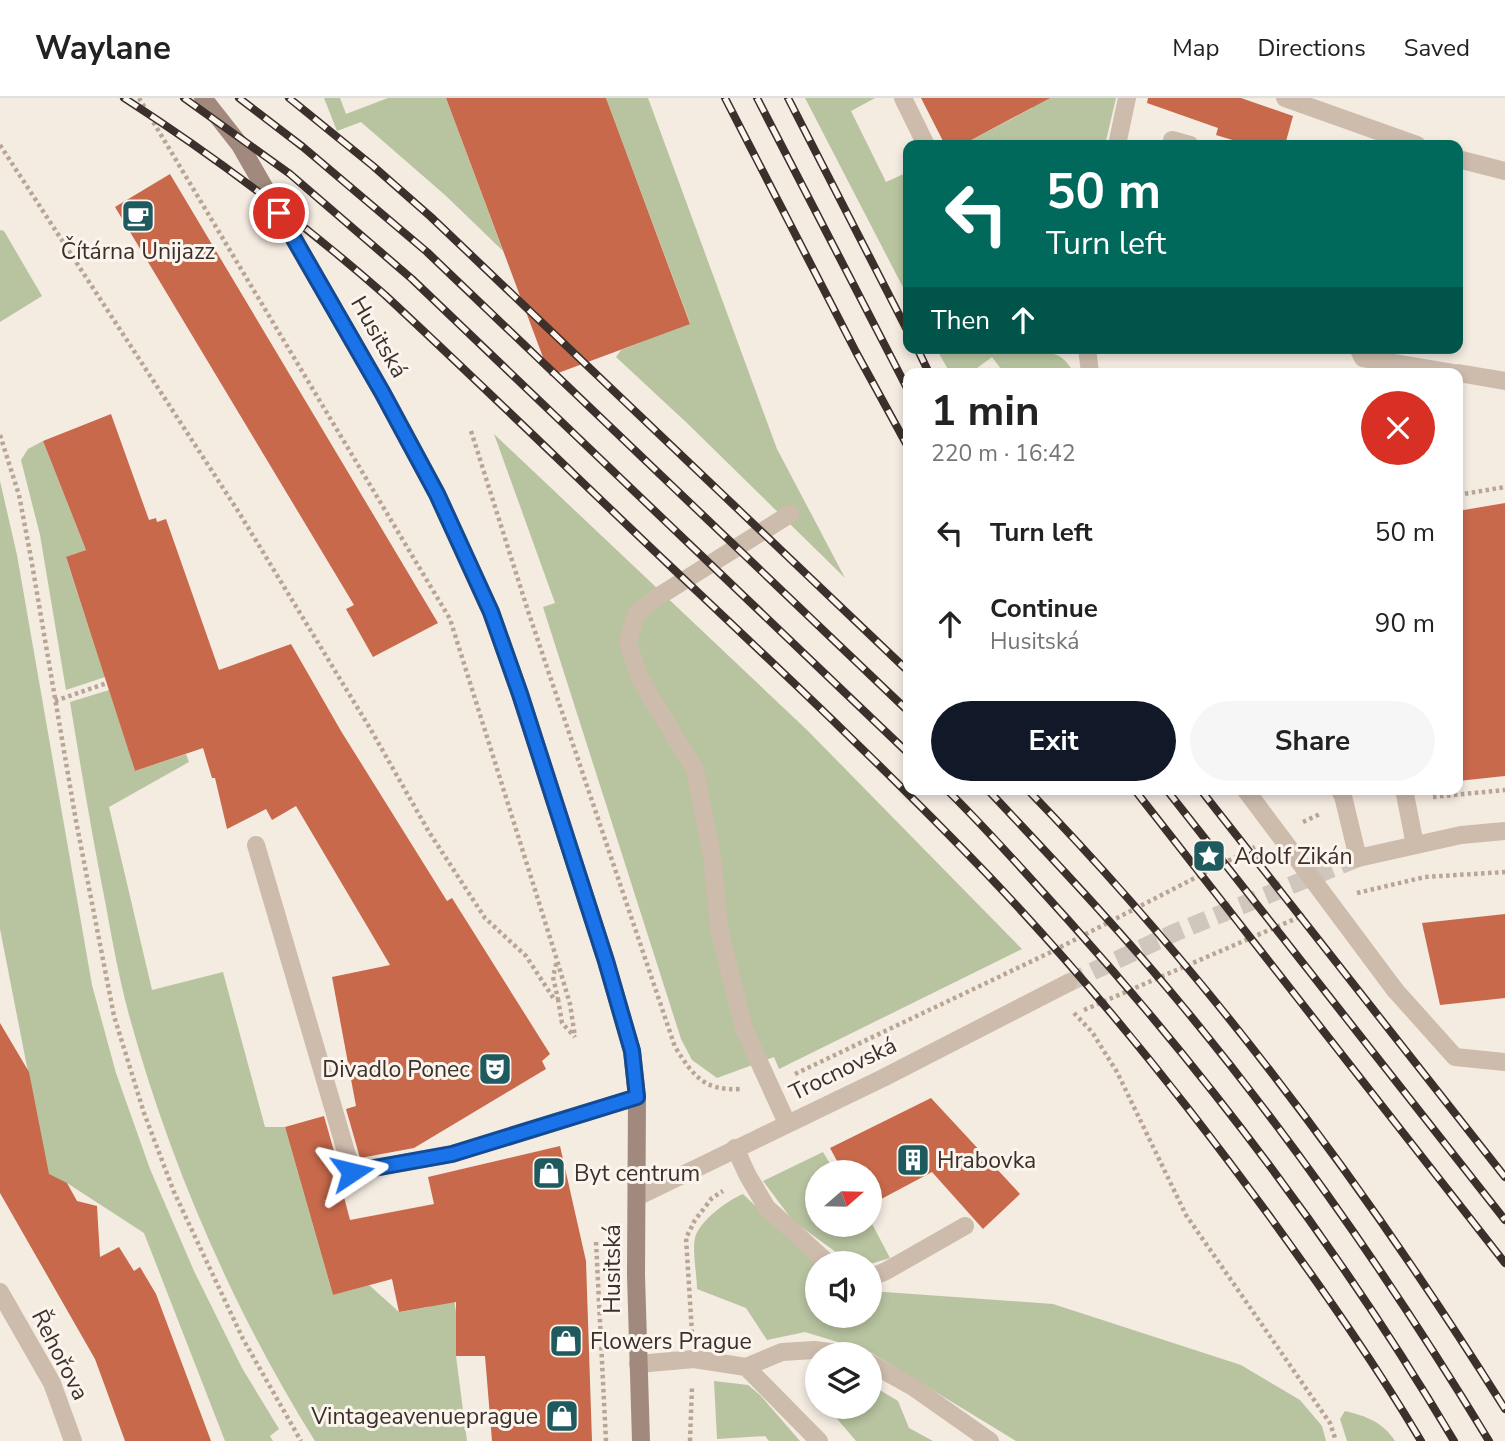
<!DOCTYPE html>
<meta charset="utf-8">
<style>
:root{--surface:#fff;--page:#f6f6f6;--text:#222;--muted:#767676;--line:#e0e0e0;--accent:#111827}
body{margin:0;font-family:"Nunito Sans",sans-serif;background:var(--page);color:var(--text);height:100vh;display:flex;flex-direction:column;font-size:26px;white-space:nowrap}
*{box-sizing:border-box;margin:0}
p{font-size:23px;color:var(--muted)}
.icon{flex:none;width:38px;height:38px;fill:none;stroke:currentColor;stroke-width:2;stroke-linecap:round;stroke-linejoin:round}
.map{position:relative;flex:1;overflow:hidden}
.details{position:absolute;left:903px;top:270px;width:560px;height:427px;display:flex;flex-direction:column;background:var(--surface);border-radius:14px;box-shadow:0 4px 10px #0003}
.details>*{flex:none}
.banner{position:absolute;left:903px;top:42px;width:560px;height:214px;border-radius:14px;box-shadow:0 4px 10px #0003;background:#00695c;color:#fff;overflow:hidden}
.needle{width:46px;rotate:70deg}
.controls{position:absolute;left:805px;top:1062px;display:grid;gap:14px}
.controls a{display:grid;place-items:center;width:77px;height:77px;border-radius:50%;background:var(--surface);box-shadow:0 4px 10px #0003;font-size:35px}
.pin{position:absolute;display:grid;place-items:center;width:60px;height:60px;color:#fff;margin:-30px;border:4px solid #fff;border-radius:50%;box-shadow:0 2px 7px #0007}
.me{position:absolute;width:77px;margin:-38px;rotate:80deg;stroke-linejoin:round;filter:drop-shadow(0 0 5px #0008)}
.turn{display:flex;align-items:center;gap:24px;height:147px;padding:0 28px;font-size:32px}
.turn .icon{width:91px;height:91px;stroke-width:2.5}
.turn b{display:block;font-size:49px;line-height:60px}
.then{display:flex;align-items:center;height:66px;padding:0 28px;background:#0003;gap:14px;font-size:26px}
.round{display:grid;place-items:center;flex:none;width:74px;height:74px;border-radius:37px;background:var(--page)}
.overview{display:flex;align-items:center;justify-content:space-between;height:119px;padding:0 28px}
h1{font-size:42px;font-weight:700;line-height:52px}
.button{display:flex;gap:14px;margin-top:auto;padding:14px 28px}
.button a{flex:1;height:80px;border-radius:42px;background:var(--accent);color:#fff;font-size:28px;font-weight:700;line-height:80px;text-align:center}
.button a+a{background:var(--page);color:var(--text)}
ul{padding:0;list-style:none}
li{display:flex;align-items:center;gap:21px;height:91px;padding:0 28px}
li div{flex:1}
li b{display:block;font-size:26px}
li em{font-style:normal}
header{display:flex;align-items:center;gap:42px;box-sizing:border-box;height:98px;padding:0 35px;background:var(--surface);border-bottom:2px solid var(--line)}
header strong{font-size:33px}
nav{display:flex;gap:38px;margin-inline-start:auto;font-size:24px}
.map>svg:first-child{display:block}
.green{fill:#b8c4a0}
.building{fill:#c8694b}
.lines{fill:none;stroke-linecap:round;stroke-linejoin:round}
.tertiary-tunnel{stroke:#cfc6bd;stroke-width:18;stroke-dasharray:18 9;stroke-linecap:butt}
.path{stroke:#b9a596;stroke-width:4.5;stroke-dasharray:3.5 3.5;stroke-linecap:butt}
.service{stroke:#cdbbac;stroke-width:18}
.minor{stroke:#cdbbac;stroke-width:18}
.tertiary{stroke:#cdbbac;stroke-width:18}
.secondary{stroke:#a18a7d;stroke-width:18}
.rail-casing{stroke:#3b302b;stroke-width:8}
.rail{stroke:#fbf5ee;stroke-width:5;stroke-dasharray:16;stroke-linecap:butt}
.service-bridge{stroke:#cdbbac;stroke-width:18}
.route-casing{stroke:#114b97;stroke-width:18}
.route{stroke:#1a73e8;stroke-width:12}
.labels{text-anchor:middle;dominant-baseline:central;stroke-width:6;stroke-linejoin:round;paint-order:stroke}
.poi-label{font-size:23px;fill:#3b302b;stroke:#fbf5ee;text-anchor:start}
.street-label{font-size:23px;fill:#3b302b;stroke:#fbf5ee}
</style>
<header>
<strong>Waylane</strong>
<nav><a>Map</a><a>Directions</a><a>Saved</a></nav>
</header>
<div class="map">
<svg width="1505" height="1343" viewBox="0 0 1505 1343">
<rect width="100%" height="100%" fill="#f4ebe1"/>
<path class="green" d="M 324,0 L 340,0 L 346,16 L 388,0 L 446,0 L 503,153 L 445,97 L 361,24 L 337,33 Z
M 606,0 L 648,0 L 777,351 L 845,480 L 688,326 L 616,259 L 621,252 L 690,225 Z
M 805,0 L 875,0 L 851,13 L 886,84 L 908,74 L 908,199 Z
M 1027,0 L 1116,0 L 1105,47 L 962,47 L 1032,10 Z
M 0,132 L 4,133 L 42,198 L 0,224 Z
M 936,250 L 1021,250 C 1046,261 1057,245 1074,275 L 1004,275 L 992,259 L 977,270 L 980,275 L 950,275 Z
M 494,336 L 807,632 L 1022,851 L 779,971 L 774,959 L 717,980 L 692,962 L 681,941 L 543,509 L 555,505 Z
M 43,343 L 86,452 L 66,460 L 105,579 L 66,592 L 40,437 L 21,362 L 28,351 Z
M 0,383 L 17,457 L 92,887 L 116,975 L 150,1071 L 194,1173 L 242,1270 L 279,1331 L 270,1338 L 273,1343 L 225,1343 L 144,1135 L 67,1085 L 49,1081 L 0,831 Z
M 109,592 L 135,673 L 186,656 L 189,664 L 109,709 L 152,892 L 223,874 L 265,1029 L 285,1029 L 333,1197 L 369,1187 L 399,1214 L 429,1209 L 449,1171 L 456,1214 L 456,1258 L 467,1343 L 315,1343 C 233,1212 170,1066 129,917 C 119,880 112,841 105,803 C 92,737 81,671 70,604 Z
M 823,1054 L 835,1074 L 817,1074 L 817,1127 L 870,1127 L 870,1122 L 890,1160 L 870,1166 L 851,1165 L 793,1123 L 763,1083 Z
M 743,1096 L 817,1167 L 817,1218 L 870,1218 L 870,1193 L 1053,1206 L 1241,1267 L 1300,1302 L 1322,1328 L 1326,1343 L 1016,1343 L 870,1254 L 805,1234 L 767,1242 L 746,1210 L 697,1191 C 697,1177 692,1153 695,1140 C 699,1123 728,1102 743,1096 Z
M 714,1283 L 748,1287 L 760,1297 L 800,1343 L 769,1343 L 765,1338 L 717,1341 Z
M 870,1286 L 898,1303 L 909,1330 L 933,1343 L 856,1343 L 827,1309 L 870,1309 Z
M 1345,1313 C 1366,1318 1383,1324 1395,1343 L 1347,1343 L 1340,1321 Z"/>
<path class="building" d="M 446,0 L 606,0 L 690,226 L 550,278 Z
M 921,0 L 1050,0 L 962,47 L 945,47 Z
M 1148,0 L 1241,0 L 1293,18 L 1285,47 L 1249,47 L 1216,37 L 1218,30 L 1147,5 Z
M 170,76 L 438,525 L 373,559 L 346,511 L 354,507 L 115,109 Z
M 111,316 L 149,422 L 156,420 L 157,424 L 166,421 L 219,572 L 291,546 L 341,633 L 447,803 L 452,800 L 550,956 L 542,963 L 546,971 L 414,1050 L 360,1060 L 346,1011 L 356,1008 L 332,879 L 390,867 L 296,708 L 272,722 L 266,711 L 227,731 L 215,680 L 212,680 L 203,650 L 135,673 L 66,459 L 86,452 L 43,343 Z
M 1505,405 L 1505,678 L 1458,683 L 1458,413 Z
M 1505,816 L 1505,900 L 1440,907 L 1422,825 Z
M 0,925 L 29,974 L 49,1076 L 67,1085 L 77,1103 L 97,1108 L 100,1159 L 119,1149 L 134,1173 L 140,1169 L 156,1196 L 211,1343 L 125,1343 L 95,1261 L 0,1095 Z
M 931,1000 L 1020,1096 L 983,1131 L 932,1074 L 870,1107 L 870,1074 L 843,1074 L 830,1050 Z
M 324,1018 L 337,1064 L 334,1065 L 342,1093 L 324,1103 L 344,1099 L 350,1122 L 434,1106 L 428,1079 L 560,1048 L 586,1163 L 592,1343 L 492,1343 L 485,1258 L 456,1258 L 456,1204 L 399,1214 L 392,1181 L 333,1197 L 285,1029 Z"/>
<g class="lines">
<path class="tertiary-tunnel" d="M 1068,885 L 1174,835 L 1358,760"/>
<path class="path" d="M 139,0 L 450,521 L 557,862 L 570,906 L 575,939
M 0,47 L 238,413 L 371,632 L 429,734 L 485,820 L 526,858 L 554,901 L 558,901 L 553,879 L 557,862
M 471,333 L 529,516 L 675,949 C 693,977 703,993 740,991
M 0,337 L 19,397 L 31,460 L 76,723 L 114,918 L 144,1015 L 174,1094 L 243,1241 L 301,1343
M 1458,397 L 1505,389
M 55,603 L 107,585
M 1433,699 L 1505,692
M 1303,724 L 1320,716
M 1357,795 L 1425,779 L 1505,774
M 558,901 L 562,925 L 575,939
M 1084,912 L 1304,817
M 1074,915 L 1092,934 L 1117,974 L 1186,1117 L 1330,1325 L 1336,1343
M 795,976 L 1049,855 L 1255,749
M 596,1144 L 606,1343
M 692,1235 L 686,1140 L 695,1122 L 712,1100 L 723,1093
M 690,1343 L 692,1289"/>
<path class="service" d="M 903,0 L 926,47
M 1285,0 L 1417,47
M 1117,47 L 1127,0
M 1171,47 L 1172,42 L 1190,47
M 1458,61 L 1505,73
M 1087,250 L 1090,275
M 1358,250 L 1363,260 L 1453,275
M 1458,275 L 1505,283
M 256,747 L 352,1074 L 452,1056 L 637,999
M 1395,892 L 1455,959 L 1505,964
M 787,1025 L 744,931 L 719,831 L 713,764 L 695,672 L 640,581 L 628,545 L 636,516 L 656,500 L 790,416
M 735,1050 L 748,1078 L 767,1110 L 829,1166
M 870,1180 L 886,1173 L 965,1128
M 870,1265 L 913,1289 L 990,1343
M 746,1269 L 782,1254 L 814,1252 L 845,1256"/>
<path class="minor" d="M 1339,691 L 1343,698 L 1358,760
M 1404,691 L 1415,747
M 0,1194 L 52,1285 L 73,1343
M 638,1266 L 694,1261 L 746,1269 L 819,1343"/>
<path class="tertiary" d="M 1358,760 L 1461,737 L 1505,733
M 637,1099 L 883,980 L 1068,885"/>
<path class="secondary" d="M 203,0 L 240,47 L 382,294 L 437,396 L 491,514 L 520,596 L 606,863 L 632,953 L 637,999 L 636,1177 L 641,1343"/>
<defs>
<path id="rail" d="M 124,0 C 217,60 302,124 385,197 C 480,285 573,376 667,465 C 775,567 883,668 986,775 C 1090,884 1184,1001 1273,1123 C 1325,1195 1376,1267 1421,1343
M 184,0 L 290,76 L 412,181 L 908,655
M 239,0 L 303,49 L 427,154 L 908,613
M 289,0 L 373,68 L 431,119 L 908,573
M 725,0 L 856,254 L 908,349
M 757,0 L 908,292
M 788,0 L 908,234
M 917,250 L 929,275
M 946,691 C 989,733 1029,779 1069,823 C 1213,984 1344,1158 1454,1343
M 987,691 C 1051,759 1115,827 1175,899 C 1291,1038 1395,1188 1489,1343
M 1027,691 C 1209,879 1366,1089 1505,1311
M 1134,691 L 1505,1165
M 1166,691 L 1505,1122
M 1200,691 L 1505,1079"/>
</defs>
<use href="#rail" class="rail-casing"/>
<use href="#rail" class="rail"/>
<path class="service-bridge" d="M 1245,691 L 1395,892"/>
</g>
<g class="lines">
<defs>
<path id="route" d="M 279,115 L 382,294 L 437,396 L 491,514 L 520,596 L 606,863 L 632,953 L 637,999 L 452,1056 L 352,1074"/>
</defs>
<use href="#route" class="route-casing"/>
<use href="#route" class="route"/>
</g>
<defs>
<symbol id="cafe-square" viewBox="-11 -11 22 22"><rect x="-9" y="-9" width="18" height="18" rx="4" fill="#1f5a5e" stroke="#fbf5ee"/><path d="M-5.5-4.5H6V0H3Q3 3.5 0 3.5H-2.5Q-5.5 3.5-5.5 0ZM3-3.2v2h1.7v-2ZM-6 4.5H4V6H-6Z" fill="#fff"/></symbol>
<symbol id="sight-square" viewBox="-11 -11 22 22"><rect x="-9" y="-9" width="18" height="18" rx="4" fill="#1f5a5e" stroke="#fbf5ee"/><path d="M0-6L1.8-2.2L6-1.7L2.9 1.2L3.7 5.4L0 3.3L-3.7 5.4L-2.9 1.2L-6-1.7L-1.8-2.2Z" fill="#fff"/></symbol>
<symbol id="theatre-square" viewBox="-11 -11 22 22"><rect x="-9" y="-9" width="18" height="18" rx="4" fill="#1f5a5e" stroke="#fbf5ee"/><path d="M-5-5.5Q0-4 5-5.5V0Q5 5 0 6Q-5 5-5 0ZM-3.3-2.5H-1v1.5H-3.3ZM1-2.5H3.3v1.5H1ZM-2.8 1Q0 5.5 2.8 1Z" fill="#fff"/></symbol>
<symbol id="building-square" viewBox="-11 -11 22 22"><rect x="-9" y="-9" width="18" height="18" rx="4" fill="#1f5a5e" stroke="#fbf5ee"/><path d="M-4-6H4V6H1V3H-1V6H-4ZM-2.5-4.3h1.7v1.8h-1.7ZM.8-4.3h1.7v1.8H.8ZM-2.5-1h1.7V.8h-1.7ZM.8-1h1.7V.8H.8Z" fill="#fff"/></symbol>
<symbol id="shop-square" viewBox="-11 -11 22 22"><rect x="-9" y="-9" width="18" height="18" rx="4" fill="#1f5a5e" stroke="#fbf5ee"/><path d="M-5-2.5h2.3a2.7 3.5 0 0 1 5.4 0H5L5.5 6h-11ZM-1.5-2.5h3a1.5 2.3 0 0 0-3 0Z" fill="#fff"/></symbol>
</defs>
<g fill-rule="evenodd">
<use href="#cafe-square" x="119" y="99" width="38" height="38"/>
<use href="#sight-square" x="1190" y="739" width="38" height="38"/>
<use href="#theatre-square" x="476" y="952" width="38" height="38"/>
<use href="#building-square" x="894" y="1043" width="38" height="38"/>
<use href="#shop-square" x="530" y="1056" width="38" height="38"/>
<use href="#shop-square" x="547" y="1224" width="38" height="38"/>
<use href="#shop-square" x="543" y="1299" width="38" height="38"/>
</g>
<g class="labels">
<g class="poi-label">
<text x="138" y="153" text-anchor="middle">Čítárna Unijazz</text>
<text x="1234" y="758">Adolf Zikán</text>
<text x="470" y="971" text-anchor="end">Divadlo Ponec</text>
<text x="937" y="1062">Hrabovka</text>
<text x="574" y="1075">Byt centrum</text>
<text x="590" y="1243">Flowers Prague</text>
<text x="538" y="1318" text-anchor="end">Vintageavenueprague</text>
</g>
<g class="street-label">
<text transform="translate(379 239) rotate(60)">Husitská</text>
<text transform="translate(843 971) rotate(-26)">Trocnovská</text>
<text transform="translate(612 1171) rotate(-90)">Husitská</text>
<text transform="translate(60 1257) rotate(63)">Řehořova</text>
</g>
</g>
</svg>
<div class="controls">
<a><svg class="needle" viewBox="-14 -14 28 28"><path d="M0-13l5 13h-10z" fill="#e53935"/><path d="M0 13l5-13h-10z" fill="#767676"/></svg></a>
<a><svg class="icon" aria-label="sound" viewBox="0 0 24 24"><path d="M4 9h4l5-4v14l-5-4H4zM17 9q2 3 0 6"/></svg></a>
<a><svg class="icon" aria-label="layers" viewBox="0 0 24 24"><path d="M12 4l9 5-9 5-9-5zM3 14l9 5 9-5"/></svg></a>
</div>
<div class="pin" style="left:279px;top:115px;background:#d93025"><svg class="icon" aria-label="arrive" viewBox="0 0 24 24"><path d="M6 21V4h12l-3 4 3 4H6"/></svg></div>
<svg class="me" style="left:352px;top:1074px" viewBox="-20 -20 40 40"><path d="M0-17L14 15 0 8-14 15z" fill="#1a73e8" stroke="#fff" stroke-width="4"/></svg>
<div class="banner">
<div class="turn"><svg class="icon" aria-label="left" viewBox="0 0 24 24"><path d="M17 20v-9H6M10 6l-5 5 5 5"/></svg><div><b>50 m</b>Turn left</div></div>
<div class="then">Then<svg class="icon" aria-label="ahead" viewBox="0 0 24 24"><path d="M12 20V5M6 11l6-6 6 6"/></svg></div>
</div>
<section class="details">
<div class="overview"><div><h1>1 min</h1><p>220 m · 16:42</p></div><a class="round" style="background:#d93025;color:#fff"><svg class="icon" aria-label="close" viewBox="0 0 24 24"><path d="M6 6l12 12M18 6L6 18"/></svg></a></div>
<ul>
<li><svg class="icon" aria-label="left" viewBox="0 0 24 24"><path d="M17 20v-9H6M10 6l-5 5 5 5"/></svg><div><b>Turn left</b></div><em>50 m</em></li>
<li><svg class="icon" aria-label="ahead" viewBox="0 0 24 24"><path d="M12 20V5M6 11l6-6 6 6"/></svg><div><b>Continue</b><p>Husitská</p></div><em>90 m</em></li>
</ul>
<div class="button"><a>Exit</a><a>Share</a></div>
</section>
</div>
